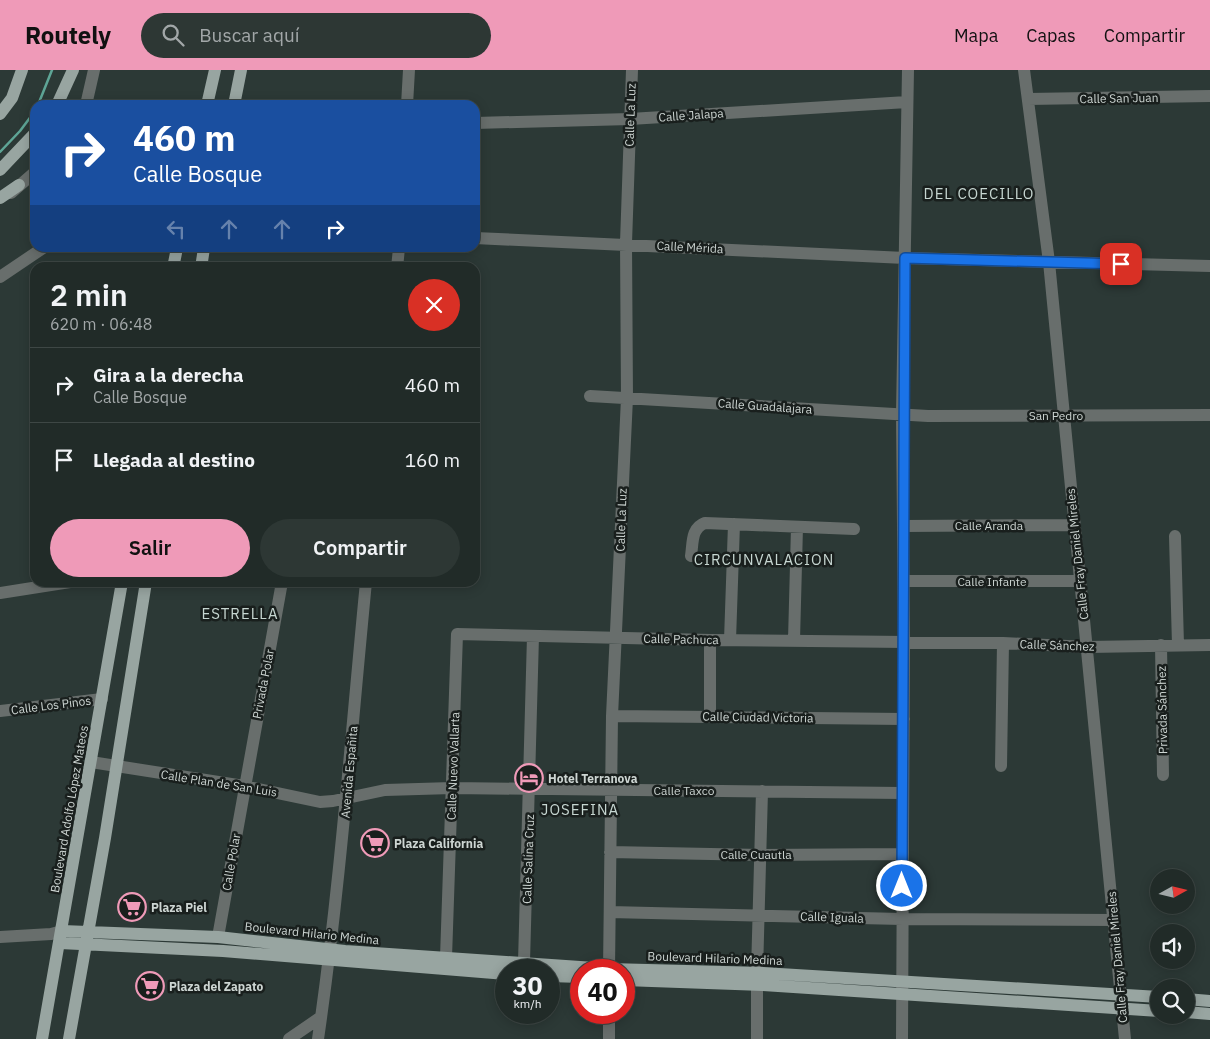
<!DOCTYPE html>
<html lang="es">
<meta charset="utf-8">
<style>
:root{--surface:#212b28;--page:#2d3734;--text:#f1f3f6;--muted:#a2a7a8;--line:#3e4745;--accent:#ef9ab8}
body{margin:0;font-family:"IBM Plex Sans",sans-serif;background:var(--page);color:var(--text);height:100vh;display:flex;flex-direction:column;font-size:19px;white-space:nowrap}
*{box-sizing:border-box;margin:0}
p{font-size:16px;color:var(--muted)}
.icon{flex:none;width:28px;height:28px;fill:none;stroke:currentColor;stroke-width:2;stroke-linecap:round;stroke-linejoin:round}
.map{position:relative;flex:1;overflow:hidden}
.panel{position:absolute;left:30px;top:192px;width:450px;height:325px;display:flex;flex-direction:column;background:var(--surface);border-radius:15px;box-shadow:0 2px 12px #0003,0 0 0 1px var(--line)}
.panel>*{flex:none}
.banner{position:absolute;left:30px;top:30px;width:450px;height:152px;border-radius:15px;box-shadow:0 2px 12px #0003,0 0 0 1px var(--line);background:#1a4fa0;color:#fff;overflow:hidden}
.needle{width:32px;rotate:82deg}
.tools{position:absolute;left:1150px;top:799px;display:grid;gap:10px}
.tools a{display:grid;place-items:center;width:45px;height:45px;border-radius:50%;background:var(--surface);box-shadow:0 2px 12px #0003,0 0 0 1px var(--line);font-size:25px}
.speed{position:absolute;left:495px;top:889px;display:flex;gap:10px;font-size:25px;font-weight:700;text-align:center}
.speed>*{display:grid;place-content:center;width:65px;height:65px;border-radius:50%;background:var(--surface);box-shadow:0 2px 12px #0003,0 0 0 1px var(--line);line-height:1}
.speed small{font-size:12px;font-weight:400}
.speed .limit{border:8px solid #d22;background:#fff;color:#111}
.pin{position:absolute;display:grid;place-items:center;width:42px;height:42px;color:#fff;margin:-21px;border-radius:10px;box-shadow:0 2px 8px #0006}
.me{position:absolute;width:55px;margin:-28px;rotate:0deg;stroke-linejoin:round;filter:drop-shadow(0 0 4px #0008)}
.turn{display:flex;align-items:center;gap:18px;height:105px;padding:0 20px;font-size:22px}
.turn .icon{width:65px;height:65px;stroke-width:2.5}
.turn b{display:block;font-size:35px;line-height:42px}
.lanes{display:flex;align-items:center;height:48px;padding:0 20px;background:#0003;justify-content:center;gap:25px;direction:ltr}
.lanes .off{opacity:.35}
.round{display:grid;place-items:center;flex:none;width:52px;height:52px;border-radius:26px;background:var(--page)}
.headline{display:flex;align-items:center;justify-content:space-between;height:85px;padding:0 20px}
h1{font-size:30px;font-weight:600;line-height:38px}
.action{display:flex;gap:10px;margin-top:auto;padding:10px 20px}
.action a{flex:1;height:58px;border-radius:30px;background:var(--accent);color:#111;font-size:20px;font-weight:600;line-height:58px;text-align:center}
.action a+a{background:var(--page);color:var(--text)}
ul{padding:0;list-style:none}
li{display:flex;align-items:center;gap:15px;height:75px;padding:0 20px;border-top:1px solid var(--line)}
li div{flex:1}
li b{display:block;font-size:19px}
li em{font-style:normal}
header{display:flex;align-items:center;gap:30px;box-sizing:border-box;height:70px;padding:0 25px;background:var(--accent);color:#111}
header strong{font-size:24px}
nav{display:flex;gap:28px;margin-inline-start:auto;font-size:18px}
.search{width:350px;height:45px;background:var(--page);display:flex;align-items:center;gap:12px;box-sizing:border-box;padding:0 18px;border-radius:28px;color:var(--muted);font-size:19px}
.map>svg:first-child{display:block}
.lines{fill:none;stroke-linecap:round;stroke-linejoin:round}
.stream{stroke:#5ea596;stroke-width:2.5}
.minor{stroke:#686e6c;stroke-width:12}
.major{stroke:#98a5a1;stroke-width:12}
.route-casing{stroke:#114b97;stroke-width:12}
.route{stroke:#1a73e8;stroke-width:9}
.labels{text-anchor:middle;dominant-baseline:central;stroke-width:5;stroke-linejoin:round;paint-order:stroke}
.street-label{font-size:12px;fill:#cdd5d2;stroke:#191f1d}
.poi-label{font-size:12px;font-weight:bold;fill:#cdd5d2;stroke:#191f1d;text-anchor:start}
.quarter-label{font-size:15px;letter-spacing:1px;fill:#c6d6d1;stroke:#191f1d}
</style>
<header>
<strong>Routely</strong>
<div class="search"><svg class="icon" aria-label="search" viewBox="0 0 24 24"><circle cx="10" cy="10" r="6"/><path d="M15 15l6 6"/></svg>Buscar aquí</div>
<nav><a>Mapa</a><a>Capas</a><a>Compartir</a></nav>
</header>
<div class="map">
<svg width="1210" height="969" viewBox="0 0 1210 969">
<rect width="100%" height="100%" fill="#2c3936"/>
<g class="lines">
<path class="stream" d="M 38,35 L 52,0
M 0,82 L 20,61 L 35,41"/>
<path class="minor" d="M 1024,0 L 1049,192 L 1125,969
M 1028,29 L 1210,26
M 86,35 L 94,0
M 407,35 L 409,0
M 475,53 L 630,49 L 907,32
M 11,123 L 35,102
M 475,168 L 905,188 L 1210,196
M 397,198 L 399,178
M 0,207 L 43,178
M 590,326 L 928,346 L 1210,345
M 904,456 L 1074,455
M 1175,466 L 1178,575
M 691,486 C 693,473 691,458 705,453 L 854,459
M 904,511 L 1080,511
M 0,523 L 70,512
M 730,570 L 734,454
M 794,570 L 797,457
M 1161,575 L 1163,705
M 0,641 L 102,629
M 612,646 L 904,649
M 710,646 L 710,570
M 91,692 L 244,716 L 320,732 L 333,731 L 385,720 L 452,718 L 902,723
M 1001,696 L 1003,573
M 610,782 L 761,785 L 902,784
M 610,842 L 902,849 L 1114,850
M 0,867 L 51,864 L 62,861
M 218,867 L 282,512
M 446,888 L 457,564 L 710,570 L 1003,573 L 1088,577 L 1210,575
M 524,892 L 533,566
M 609,900 L 612,646 L 627,328 L 626,173 L 632,0
M 757,902 L 762,721
M 609,942 L 609,969
M 289,969 L 321,947
M 318,969 C 340,818 351,665 366,512
M 757,969 L 757,915
M 902,969 L 904,571 L 902,344 L 908,0"/>
<path class="major" d="M 57,35 L 73,0
M 207,35 L 215,0
M 234,35 L 241,0
M 0,44 L 12,28 L 22,0
M 0,100 L 35,63
M 0,128 L 19,115
M 173,198 L 177,178
M 201,198 L 204,178
M 62,861 L 218,867 L 345,881 L 609,899 L 763,903 L 1159,927
M 60,873 L 223,881 L 506,904
M 549,906 L 581,907
M 624,910 L 763,915 L 1159,941
M 1186,929 L 1210,931
M 1186,942 L 1210,944
M 42,969 L 122,512
M 69,969 L 105,768 L 146,512"/>
</g>
<g class="lines">
<defs>
<path id="route" d="M 902,816 L 905,188 L 1121,194"/>
</defs>
<use href="#route" class="route-casing"/>
<use href="#route" class="route"/>
</g>
<defs>
<symbol id="hotel-ring" viewBox="-11 -11 22 22"><circle r="9.5" fill="#191f1d" stroke="#ef9ab8" stroke-width="1.5"/><path d="M-6-4.5h1.5V1H6V5H4.5V3h-9V5H-6ZM-4 0a1.8 1.8 0 1 1 3.6 0ZM.5 0V-2.5h3Q6-2.5 6 0Z" fill="#ef9ab8"/></symbol>
<symbol id="supermarket-ring" viewBox="-11 -11 22 22"><circle r="9.5" fill="#191f1d" stroke="#ef9ab8" stroke-width="1.5"/><path d="M-6-5.5h2.5l.6 2H6L4.5 2H-2.5L-4.4-4H-6ZM-1.5 3.2a1.3 1.3 0 1 0 .1 0ZM3 3.2a1.3 1.3 0 1 0 .1 0Z" fill="#ef9ab8"/></symbol>
</defs>
<g fill-rule="evenodd">
<use href="#hotel-ring" x="513" y="692" width="32" height="32"/>
<use href="#supermarket-ring" x="359" y="757" width="32" height="32"/>
<use href="#supermarket-ring" x="116" y="821" width="32" height="32"/>
<use href="#supermarket-ring" x="134" y="900" width="32" height="32"/>
</g>
<g class="labels">
<g class="street-label">
<text transform="translate(1119 28) rotate(-1)">Calle San Juan</text>
<text transform="translate(630 45) rotate(-88)">Calle La Luz</text>
<text transform="translate(691 45) rotate(-4)">Calle Jalapa</text>
<text transform="translate(690 177) rotate(3)">Calle Mérida</text>
<text transform="translate(765 336) rotate(4)">Calle Guadalajara</text>
<text x="1056" y="345">San Pedro</text>
<text transform="translate(621 450) rotate(-88)">Calle La Luz</text>
<text x="989" y="455">Calle Aranda</text>
<text transform="translate(1077 484) rotate(-96)">Calle Fray Daniel Mireles</text>
<text x="992" y="511">Calle Infante</text>
<text transform="translate(681 569) rotate(1)">Calle Pachuca</text>
<text transform="translate(1057 575) rotate(2)">Calle Sánchez</text>
<text transform="translate(263 614) rotate(-79)">Privada Polar</text>
<text transform="translate(51 635) rotate(-7)">Calle Los Pinos</text>
<text transform="translate(1162 640) rotate(-91)">Privada Sánchez</text>
<text transform="translate(758 647) rotate(1)">Calle Ciudad Victoria</text>
<text transform="translate(453 696) rotate(-88)">Calle Nuevo Vallarta</text>
<text transform="translate(349 702) rotate(-85)">Avenida Españita</text>
<text transform="translate(219 713) rotate(9)">Calle Plan de San Luis</text>
<text x="684" y="720">Calle Taxco</text>
<text transform="translate(69 739) rotate(-80)">Boulevard Adolfo López Mateos</text>
<text x="756" y="784">Calle Cuautla</text>
<text transform="translate(528 789) rotate(-88)">Calle Salina Cruz</text>
<text transform="translate(231 792) rotate(-80)">Calle Polar</text>
<text transform="translate(832 847) rotate(2)">Calle Iguala</text>
<text transform="translate(312 863) rotate(6)">Boulevard Hilario Medina</text>
<text transform="translate(1117 887) rotate(-95)">Calle Fray Daniel Mireles</text>
<text transform="translate(715 888) rotate(2)">Boulevard Hilario Medina</text>
</g>
<g class="poi-label">
<text x="548" y="708">Hotel Terranova</text>
<text x="394" y="773">Plaza California</text>
<text x="151" y="837">Plaza Piel</text>
<text x="169" y="916">Plaza del Zapato</text>
</g>
<g class="quarter-label">
<text x="979" y="123">DEL COECILLO</text>
<text x="764" y="489">CIRCUNVALACION</text>
<text x="240" y="543">ESTRELLA</text>
<text x="580" y="739">JOSEFINA</text>
</g>
</g>
</svg>
<div class="tools">
<a><svg class="needle" viewBox="-14 -14 28 28"><path d="M0-13l5 13h-10z" fill="#e53935"/><path d="M0 13l5-13h-10z" fill="#a2a7a8"/></svg></a>
<a><svg class="icon" aria-label="sound" viewBox="0 0 24 24"><path d="M4 9h4l5-4v14l-5-4H4zM17 9q2 3 0 6"/></svg></a>
<a><svg class="icon" aria-label="search" viewBox="0 0 24 24"><circle cx="10" cy="10" r="6"/><path d="M15 15l6 6"/></svg></a>
</div>
<div class="speed"><div>30<small>km/h</small></div><div class="limit">40</div></div>
<div class="pin" style="left:1121px;top:194px;background:#d93025"><svg class="icon" aria-label="arrive" viewBox="0 0 24 24"><path d="M6 21V4h12l-3 4 3 4H6"/></svg></div>
<svg class="me" style="left:902px;top:816px" viewBox="-20 -20 40 40"><circle r="17" fill="#1a73e8" stroke="#fff" stroke-width="3"/><path d="M0-11L8 9 0 5-8 9z" fill="#fff"/></svg>
<div class="banner">
<div class="turn"><svg class="icon" aria-label="right" viewBox="0 0 24 24"><path d="M7 20v-9h11M14 6l5 5-5 5"/></svg><div><b>460 m</b>Calle Bosque</div></div>
<div class="lanes"><svg class="icon off" aria-label="left" viewBox="0 0 24 24"><path d="M17 20v-9H6M10 6l-5 5 5 5"/></svg><svg class="icon off" aria-label="ahead" viewBox="0 0 24 24"><path d="M12 20V5M6 11l6-6 6 6"/></svg><svg class="icon off" aria-label="ahead" viewBox="0 0 24 24"><path d="M12 20V5M6 11l6-6 6 6"/></svg><svg class="icon" aria-label="right" viewBox="0 0 24 24"><path d="M7 20v-9h11M14 6l5 5-5 5"/></svg></div>
</div>
<section class="panel">
<div class="headline"><div><h1>2 min</h1><p>620 m · 06:48</p></div><a class="round" style="background:#d93025;color:#fff"><svg class="icon" aria-label="close" viewBox="0 0 24 24"><path d="M6 6l12 12M18 6L6 18"/></svg></a></div>
<ul>
<li><svg class="icon" aria-label="right" viewBox="0 0 24 24"><path d="M7 20v-9h11M14 6l5 5-5 5"/></svg><div><b>Gira a la derecha</b><p>Calle Bosque</p></div><em>460 m</em></li>
<li><svg class="icon" aria-label="arrive" viewBox="0 0 24 24"><path d="M6 21V4h12l-3 4 3 4H6"/></svg><div><b>Llegada al destino</b></div><em>160 m</em></li>
</ul>
<div class="action"><a>Salir</a><a>Compartir</a></div>
</section>
</div>
